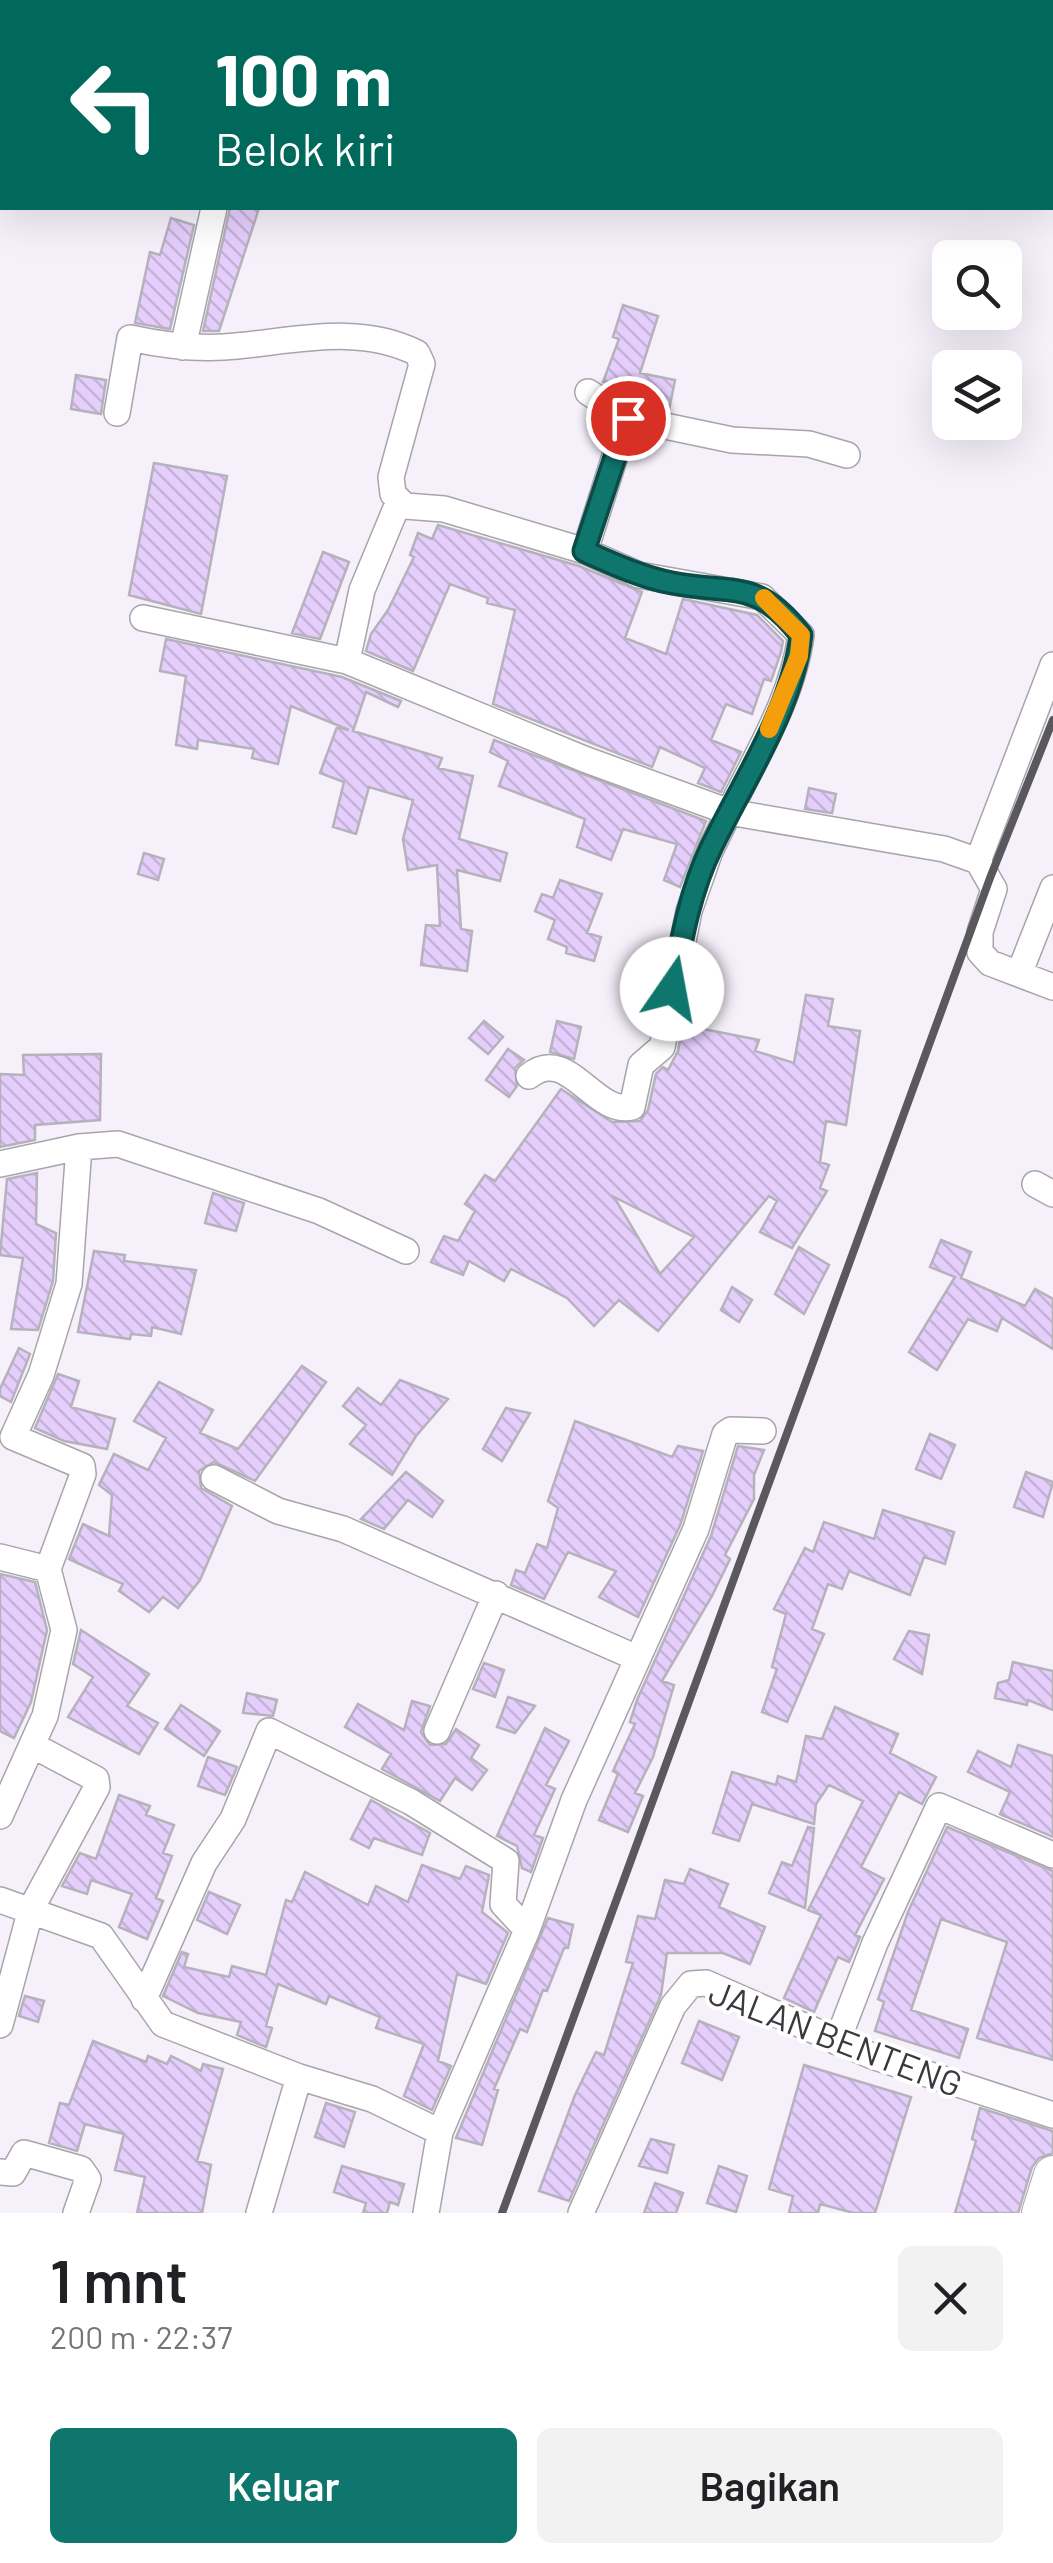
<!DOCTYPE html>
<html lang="id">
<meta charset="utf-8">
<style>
:root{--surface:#fff;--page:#f2f2f2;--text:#202124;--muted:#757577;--accent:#0f766e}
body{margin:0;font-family:Barlow,sans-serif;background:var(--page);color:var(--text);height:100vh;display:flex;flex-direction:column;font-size:38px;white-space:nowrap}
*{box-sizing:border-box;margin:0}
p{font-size:32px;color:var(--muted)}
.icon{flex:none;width:55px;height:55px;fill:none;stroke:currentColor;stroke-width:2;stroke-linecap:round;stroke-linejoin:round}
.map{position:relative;height:2213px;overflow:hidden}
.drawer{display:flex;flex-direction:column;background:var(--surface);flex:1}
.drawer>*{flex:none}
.guide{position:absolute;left:0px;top:0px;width:1055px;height:210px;box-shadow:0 10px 40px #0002;background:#00695c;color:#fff;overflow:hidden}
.tools{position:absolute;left:932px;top:240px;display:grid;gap:20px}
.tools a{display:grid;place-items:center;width:90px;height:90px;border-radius:15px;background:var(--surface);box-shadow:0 10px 40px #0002;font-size:50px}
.pin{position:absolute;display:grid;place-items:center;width:85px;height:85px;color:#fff;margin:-42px;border:5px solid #fff;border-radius:50%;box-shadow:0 2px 10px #0007}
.me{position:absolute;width:110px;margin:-55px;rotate:12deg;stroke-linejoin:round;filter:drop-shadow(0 0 8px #0008)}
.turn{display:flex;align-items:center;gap:35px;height:210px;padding:0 50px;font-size:45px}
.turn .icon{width:130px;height:130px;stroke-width:2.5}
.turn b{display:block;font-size:70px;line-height:85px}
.round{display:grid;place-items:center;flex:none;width:105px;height:105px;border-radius:15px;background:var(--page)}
.summary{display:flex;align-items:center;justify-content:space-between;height:170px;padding:0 50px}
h1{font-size:60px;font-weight:600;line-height:75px}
.cta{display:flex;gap:20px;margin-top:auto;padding:20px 50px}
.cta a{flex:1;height:115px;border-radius:15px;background:var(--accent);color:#fff;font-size:40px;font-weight:600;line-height:115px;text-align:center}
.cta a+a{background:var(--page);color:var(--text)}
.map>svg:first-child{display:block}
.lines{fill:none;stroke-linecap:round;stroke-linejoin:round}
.stream{stroke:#b28cd5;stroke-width:8}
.building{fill:url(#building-back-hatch);stroke:#b6b2bb;stroke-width:2.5;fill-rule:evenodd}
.minor-casing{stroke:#a8a4ac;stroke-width:28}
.secondary-casing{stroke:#a8a4ac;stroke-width:40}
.minor{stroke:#fff;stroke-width:25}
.secondary{stroke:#fff;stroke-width:38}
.rail{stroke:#59585c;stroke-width:8}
.route-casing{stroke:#0a4d48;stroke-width:25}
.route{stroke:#0f766e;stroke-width:18}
.slow{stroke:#f59e0b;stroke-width:18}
.labels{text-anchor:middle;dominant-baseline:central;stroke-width:8;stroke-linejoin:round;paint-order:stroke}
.street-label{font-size:35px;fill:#3a393c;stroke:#fff}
</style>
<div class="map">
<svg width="1053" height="2213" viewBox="0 0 1053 2213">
<defs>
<pattern id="building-back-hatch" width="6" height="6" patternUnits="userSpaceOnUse" patternTransform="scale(2.5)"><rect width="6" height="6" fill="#e5cefc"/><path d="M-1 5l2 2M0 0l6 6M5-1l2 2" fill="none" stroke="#c5b2d9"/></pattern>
</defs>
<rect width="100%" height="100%" fill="#f5f0fa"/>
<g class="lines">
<path class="stream" d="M 353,0 L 364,2
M 483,2 L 512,0"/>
</g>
<path class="building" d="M 230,208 L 259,208 L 219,331 L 203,331 Z
M 171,218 L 194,225 L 170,329 L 135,323 L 150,252 L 160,255 Z
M 623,305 L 658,316 L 640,373 L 675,380 L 669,410 L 640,404 L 642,396 L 603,382 L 619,339 L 613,337 Z
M 76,375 L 106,380 L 101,414 L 71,409 Z
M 154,463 L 227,476 L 201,614 L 129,595 Z
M 438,525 L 579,566 L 642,592 L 625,638 L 666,654 L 683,599 L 757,615 L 783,641 L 781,652 L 771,681 L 764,679 L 752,714 L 726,704 L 711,740 L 741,752 L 721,792 L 698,783 L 705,768 L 660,747 L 652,767 L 493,704 L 515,610 L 487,603 L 488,598 L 450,584 L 413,671 L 366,651 L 371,634 L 388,610 L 414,557 L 410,555 L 418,533 L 432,539 Z
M 323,552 L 349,562 L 320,639 L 292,633 Z
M 166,639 L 342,677 L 401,701 L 398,707 L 366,692 L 353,731 L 442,758 L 438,768 L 473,776 L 459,839 L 507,853 L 500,881 L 457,870 L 461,929 L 472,931 L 467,971 L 421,965 L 426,925 L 440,926 L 437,865 L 408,870 L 403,839 L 413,800 L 369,787 L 356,834 L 333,827 L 344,782 L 320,773 L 337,727 L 349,730 L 291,706 L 278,764 L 252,758 L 254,749 L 198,740 L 197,749 L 176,745 L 186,676 L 160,671 Z
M 494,740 L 706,821 L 680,887 L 664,880 L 677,844 L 623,829 L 611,860 L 577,847 L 585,819 L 499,786 L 508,761 L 490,752 Z
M 809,788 L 836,794 L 832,813 L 805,809 Z
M 144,853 L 164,859 L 158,880 L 138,874 Z
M 560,880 L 602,894 L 587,933 L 601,937 L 594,961 L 566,953 L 567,947 L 548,939 L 555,920 L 535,911 L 542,894 L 553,898 Z
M 806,995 L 833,999 L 828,1026 L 860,1031 L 846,1125 L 826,1121 L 820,1162 L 829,1165 L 820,1188 L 827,1191 L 792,1248 L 760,1232 L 777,1201 L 769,1196 L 658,1331 L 619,1300 L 594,1326 L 567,1298 L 511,1269 L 504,1281 L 469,1261 L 463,1275 L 431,1262 L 444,1236 L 458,1241 L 475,1211 L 465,1204 L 485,1175 L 495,1181 L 561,1089 L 612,1122 L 640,1121 L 648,1110 L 656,1074 L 663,1067 L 668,1070 L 678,1051 L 683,1025 L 759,1040 L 755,1051 L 794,1063 ZM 614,1197 L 694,1237 L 660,1274 Z
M 484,1021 L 503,1037 L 488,1054 L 469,1038 Z
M 557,1021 L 581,1027 L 574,1059 L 550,1052 Z
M 508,1049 L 524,1060 L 515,1068 L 517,1086 L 509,1097 L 486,1080 Z
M 101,1054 L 100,1120 L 35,1125 L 35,1140 L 0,1147 L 0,1074 L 24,1075 L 23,1055 Z
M 37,1173 L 36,1224 L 56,1233 L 53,1281 L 38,1330 L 11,1329 L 23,1258 L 0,1255 L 7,1179 Z
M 213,1193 L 244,1203 L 236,1231 L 205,1223 Z
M 941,1240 L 971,1252 L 961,1278 L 1025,1306 L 1035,1289 L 1053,1299 L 1053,1349 L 1002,1318 L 997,1331 L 968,1319 L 937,1370 L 909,1352 L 955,1277 L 930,1267 Z
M 799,1247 L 829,1265 L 804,1314 L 775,1294 Z
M 94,1251 L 125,1255 L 124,1261 L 196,1270 L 181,1334 L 152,1327 L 151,1336 L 131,1334 L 130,1339 L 78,1332 Z
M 732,1287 L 752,1300 L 739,1322 L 721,1310 Z
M 19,1348 L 30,1354 L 11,1402 L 0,1396 L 0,1389 Z
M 302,1366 L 326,1382 L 255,1481 L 214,1462 L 199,1471 L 201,1488 L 232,1506 L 200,1580 L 178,1608 L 163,1597 L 149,1612 L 119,1591 L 123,1584 L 69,1559 L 83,1524 L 109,1536 L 112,1495 L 99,1485 L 114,1454 L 148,1470 L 166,1438 L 134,1421 L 159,1382 L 213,1410 L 200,1433 L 238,1449 Z
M 58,1374 L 79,1381 L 71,1407 L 115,1419 L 107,1449 L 64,1441 L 35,1428 Z
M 400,1380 L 448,1399 L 416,1436 L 392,1475 L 350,1444 L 366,1425 L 343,1406 L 358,1388 L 381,1405 Z
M 506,1408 L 530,1413 L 502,1461 L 483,1449 Z
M 575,1421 L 672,1457 L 678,1446 L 703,1451 L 681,1523 L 638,1617 L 599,1597 L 616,1571 L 568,1552 L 544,1599 L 511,1585 L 516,1570 L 525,1573 L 537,1544 L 547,1548 L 558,1508 L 548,1501 Z
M 930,1434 L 955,1445 L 941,1479 L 916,1469 Z
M 738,1446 L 764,1450 L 754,1475 L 754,1499 L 725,1555 L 730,1559 L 712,1596 L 662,1681 L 674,1685 L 653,1757 L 635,1793 L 643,1796 L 628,1832 L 599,1820 L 618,1774 L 613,1771 L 635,1724 L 630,1722 L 637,1700 L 711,1536 Z
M 406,1472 L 443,1501 L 432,1517 L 408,1500 L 384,1529 L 361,1519 Z
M 1026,1472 L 1053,1482 L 1043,1517 L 1014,1507 Z
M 883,1510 L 954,1532 L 945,1564 L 924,1557 L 910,1595 L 849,1571 L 842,1589 L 828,1584 L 812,1629 L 824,1634 L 787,1722 L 762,1712 L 777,1669 L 772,1667 L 786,1614 L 774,1609 L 805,1548 L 813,1552 L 824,1522 L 874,1539 Z
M 0,1574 L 35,1582 L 47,1630 L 31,1702 L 14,1738 L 0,1731 Z
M 81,1630 L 149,1674 L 127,1706 L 158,1723 L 139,1754 L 68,1717 L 93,1677 L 73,1664 Z
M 909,1631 L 929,1635 L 922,1674 L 894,1659 Z
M 1013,1662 L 1053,1671 L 1053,1710 L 1028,1700 L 1027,1705 L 995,1698 L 998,1683 L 1009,1680 Z
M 484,1663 L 504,1670 L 495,1697 L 473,1689 Z
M 247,1693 L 277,1700 L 273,1716 L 243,1713 Z
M 508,1697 L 535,1706 L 515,1733 L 497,1727 Z
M 412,1701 L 430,1706 L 421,1732 L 430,1745 L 446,1744 L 456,1729 L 479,1745 L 471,1758 L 487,1770 L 472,1790 L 455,1778 L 440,1801 L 382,1769 L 391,1754 L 345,1727 L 358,1704 L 404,1730 Z
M 181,1705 L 220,1731 L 204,1756 L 165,1729 Z
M 835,1707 L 898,1734 L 890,1753 L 936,1777 L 922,1804 L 899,1792 L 861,1867 L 884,1879 L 855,1935 L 860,1937 L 849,1962 L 838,1957 L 814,2012 L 784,1998 L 821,1915 L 808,1910 L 863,1801 L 829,1785 L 816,1804 L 814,1824 L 752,1804 L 739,1841 L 713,1833 L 732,1772 L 776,1785 L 778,1776 L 796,1782 L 806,1736 L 822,1739 Z
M 545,1728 L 569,1741 L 546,1785 L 555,1789 L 534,1835 L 543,1838 L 531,1872 L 522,1868 L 517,1846 L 497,1836 Z
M 1018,1745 L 1053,1756 L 1053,1837 L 1000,1814 L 1010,1792 L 968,1772 L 978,1751 L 1011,1767 Z
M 208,1757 L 237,1767 L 225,1795 L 198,1786 Z
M 119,1795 L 150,1806 L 146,1815 L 174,1825 L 163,1853 L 172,1856 L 156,1898 L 163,1901 L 147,1939 L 119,1927 L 132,1894 L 91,1880 L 87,1894 L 62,1886 L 80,1853 L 96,1859 Z
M 371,1800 L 430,1833 L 422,1855 L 374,1838 L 369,1848 L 351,1839 Z
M 808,1827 L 814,1828 L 805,1908 L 769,1893 L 782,1862 L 792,1866 Z
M 947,1827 L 1053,1871 L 1053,2060 L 977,2038 L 1007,1942 L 941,1919 L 911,2010 L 968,2029 L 959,2058 L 875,2031 L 884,2002 L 878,1999 L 908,1912 Z
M 422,1865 L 460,1879 L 466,1866 L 489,1875 L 482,1912 L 508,1933 L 486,1984 L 457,1974 L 438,2061 L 451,2066 L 432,2110 L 404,2096 L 424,2044 L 376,2028 L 380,2017 L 329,1996 L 326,2004 L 278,1984 L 266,2026 L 272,2028 L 266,2047 L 237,2035 L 241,2022 L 198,2013 L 163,1996 L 182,1952 L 188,1954 L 184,1967 L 229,1977 L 232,1966 L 266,1975 L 286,1900 L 292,1902 L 305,1872 L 368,1905 L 376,1886 L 408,1902 Z
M 690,1869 L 728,1884 L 719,1907 L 765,1927 L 750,1964 L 723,1953 L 667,1953 L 661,1995 L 569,2201 L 539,2191 L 575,2095 L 596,2052 L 604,2055 L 633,1963 L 626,1962 L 638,1916 L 655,1919 L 665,1880 L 684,1884 Z
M 209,1892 L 240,1905 L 227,1934 L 197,1920 Z
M 548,1918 L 573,1925 L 568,1948 L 564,1948 L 547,1991 L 543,1990 L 527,2032 L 520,2029 L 494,2089 L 498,2090 L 482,2145 L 456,2138 Z
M 25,1996 L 44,2001 L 38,2022 L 19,2016 Z
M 699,2021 L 739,2037 L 722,2080 L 682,2063 Z
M 93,2041 L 146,2062 L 148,2056 L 167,2064 L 171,2056 L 201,2071 L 203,2064 L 223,2069 L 197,2161 L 211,2165 L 202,2213 L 137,2213 L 145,2177 L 115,2170 L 124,2134 L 85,2124 L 77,2151 L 49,2143 L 60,2103 L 69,2105 Z
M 804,2065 L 911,2097 L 875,2213 L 854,2213 L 820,2204 L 818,2213 L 789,2213 L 793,2196 L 769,2189 Z
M 326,2103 L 355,2112 L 344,2147 L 315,2137 Z
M 980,2108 L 1053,2131 L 1053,2153 L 1039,2158 L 1032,2167 L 1018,2213 L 955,2213 L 976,2141 L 972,2139 Z
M 651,2139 L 674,2145 L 667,2173 L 639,2166 Z
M 342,2166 L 404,2184 L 398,2205 L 390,2202 L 387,2213 L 363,2213 L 366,2203 L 334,2192 Z
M 719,2166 L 747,2176 L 736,2212 L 707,2203 Z
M 655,2183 L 683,2193 L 676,2213 L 644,2213 Z"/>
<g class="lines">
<defs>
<path id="minor" d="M 183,347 L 214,208
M 588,392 L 627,418 L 732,440 L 809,444 L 847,455
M 117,413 L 130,338 C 162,345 192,349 224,347 C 287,343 357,322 417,353 L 422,364 L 391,477 L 393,494 L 405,506 L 444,509 L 585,551 L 639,575 L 762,597 L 801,635 C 793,697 756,756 729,812 L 944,849 L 978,861 L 994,889 L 980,932 L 980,952 L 990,963 L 1053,987
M 585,551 L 627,418
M 143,618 L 347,661 L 584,759 L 729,812 L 710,851 L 689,911 L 662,1047 L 641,1065 L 632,1107 C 594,1116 568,1044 529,1076
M 347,661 L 362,590 L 399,501
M 978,861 L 1053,665
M 1019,974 L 1053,888
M 0,1164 L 79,1147 L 118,1144 L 319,1211 L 406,1251
M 1035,1184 L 1053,1194
M 214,1478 L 278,1511 L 343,1529 L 637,1658
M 0,1557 L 48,1569
M 437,1731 L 496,1594
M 0,1816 L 45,1716 L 64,1630 L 48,1569 L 83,1474 L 82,1466 L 13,1437 L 41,1375 L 69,1284 L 79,1147
M 0,1900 L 101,1936 L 163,2024 L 299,2077 L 372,2099 L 440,2132 L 426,2213
M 144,1999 L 204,1863 L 233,1819 L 269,1731 L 411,1802 L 506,1861 L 503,1904 L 527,1930
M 0,2025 L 31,1909 L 97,1787 L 96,1779 L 34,1746
M 837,2042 L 875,1943 L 939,1806 L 1053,1855
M 440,2132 L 527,1930 L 574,1800 L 696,1529 L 725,1434 L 731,1430 L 763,1431
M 0,2172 L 13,2173 L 24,2153 L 81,2169 L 88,2179 L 76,2213
M 259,2213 L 299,2077
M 581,2213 L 673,2006 L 691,1984 L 706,1983 L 872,2056 L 1053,2115"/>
<path id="secondary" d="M 1041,2213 L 1053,2175"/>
</defs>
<use href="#minor" class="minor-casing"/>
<use href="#secondary" class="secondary-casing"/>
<use href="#minor" class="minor"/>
<use href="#secondary" class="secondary"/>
<path class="rail" d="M 502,2213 L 990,878 L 1053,720"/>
</g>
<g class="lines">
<defs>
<path id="route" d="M 628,418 L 584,551 C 613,564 641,577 672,583 C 733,595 757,578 801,635 C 792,710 743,781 711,848 C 690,891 681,942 672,989"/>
</defs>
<use href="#route" class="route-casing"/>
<use href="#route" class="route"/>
<path class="slow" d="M 764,598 L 801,635 L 799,656 L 769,729"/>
</g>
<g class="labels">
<g class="street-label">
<text transform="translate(836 2037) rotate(21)">JALAN BENTENG</text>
</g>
</g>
</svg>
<div class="tools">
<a><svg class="icon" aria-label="search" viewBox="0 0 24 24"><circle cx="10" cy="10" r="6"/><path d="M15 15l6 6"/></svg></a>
<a><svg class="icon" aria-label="layers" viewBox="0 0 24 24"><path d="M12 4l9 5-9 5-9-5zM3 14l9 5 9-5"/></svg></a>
</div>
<div class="pin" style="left:628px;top:418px;background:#d93025"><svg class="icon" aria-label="arrive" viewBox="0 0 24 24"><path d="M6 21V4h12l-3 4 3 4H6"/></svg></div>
<svg class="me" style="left:672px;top:989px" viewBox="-20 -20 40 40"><circle r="19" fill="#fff"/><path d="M0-13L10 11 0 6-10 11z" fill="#0f766e"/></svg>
<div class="guide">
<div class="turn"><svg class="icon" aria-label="left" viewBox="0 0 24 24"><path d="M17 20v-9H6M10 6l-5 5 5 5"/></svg><div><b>100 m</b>Belok kiri</div></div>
</div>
</div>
<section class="drawer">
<div class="summary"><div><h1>1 mnt</h1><p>200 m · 22:37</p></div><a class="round"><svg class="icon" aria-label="close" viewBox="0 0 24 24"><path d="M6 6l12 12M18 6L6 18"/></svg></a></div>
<div class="cta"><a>Keluar</a><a>Bagikan</a></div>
</section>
